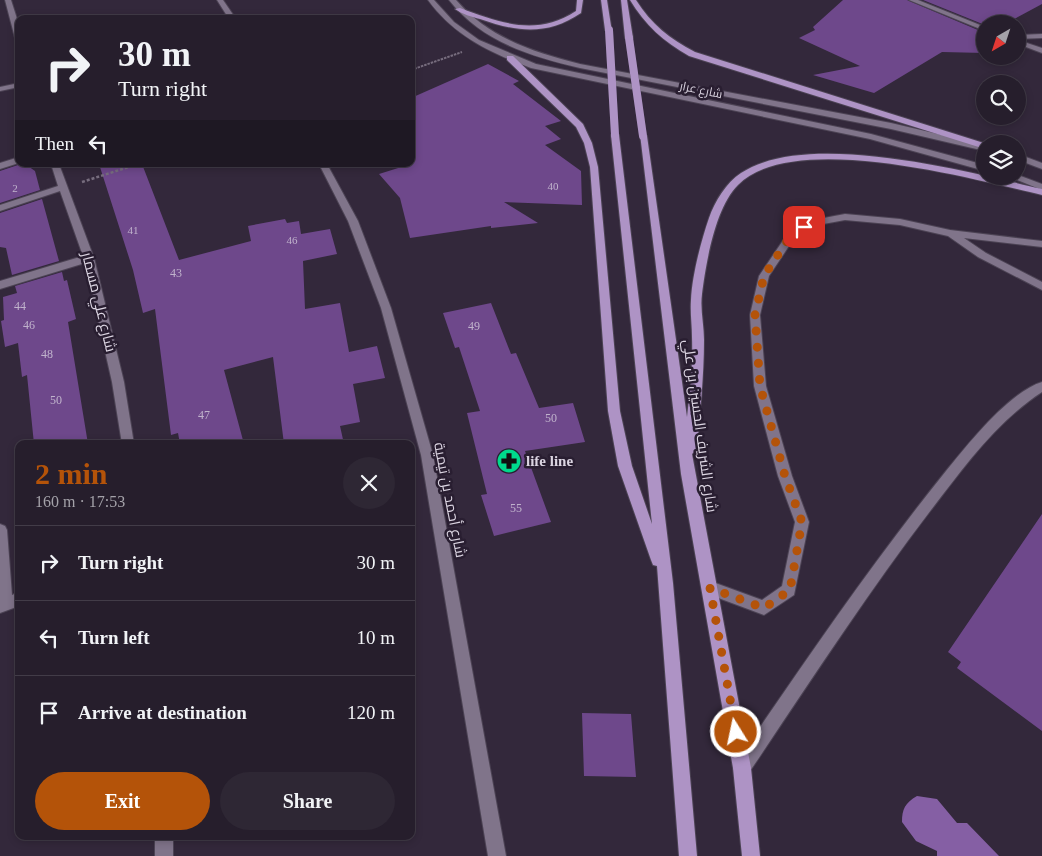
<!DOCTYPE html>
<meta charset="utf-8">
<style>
:root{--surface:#261e2c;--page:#2e2734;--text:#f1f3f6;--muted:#a4a2a9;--line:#423c48;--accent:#b45309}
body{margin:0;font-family:"Times New Roman",Cairo,serif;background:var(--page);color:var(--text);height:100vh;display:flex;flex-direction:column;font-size:19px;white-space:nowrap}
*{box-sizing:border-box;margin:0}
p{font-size:16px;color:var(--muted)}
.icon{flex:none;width:28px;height:28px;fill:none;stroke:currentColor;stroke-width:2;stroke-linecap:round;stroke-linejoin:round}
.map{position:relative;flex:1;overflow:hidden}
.drawer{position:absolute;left:15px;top:440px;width:400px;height:400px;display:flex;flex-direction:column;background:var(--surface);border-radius:10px;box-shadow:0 2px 8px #0003,0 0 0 1px var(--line)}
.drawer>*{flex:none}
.banner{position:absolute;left:15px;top:15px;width:400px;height:152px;border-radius:10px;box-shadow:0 2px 8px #0003,0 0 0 1px var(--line);background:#261e2c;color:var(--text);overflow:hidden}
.needle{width:32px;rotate:219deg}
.buttons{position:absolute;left:976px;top:15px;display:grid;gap:10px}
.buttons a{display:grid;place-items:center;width:50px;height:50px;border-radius:50%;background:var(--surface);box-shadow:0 2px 8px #0003,0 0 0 1px var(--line);font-size:25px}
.pin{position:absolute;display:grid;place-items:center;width:42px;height:42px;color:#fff;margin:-21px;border-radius:10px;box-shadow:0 2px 8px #0006}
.me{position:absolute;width:55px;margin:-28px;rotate:350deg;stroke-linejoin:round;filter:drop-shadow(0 0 4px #0008)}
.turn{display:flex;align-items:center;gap:18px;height:105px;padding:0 20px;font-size:22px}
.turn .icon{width:65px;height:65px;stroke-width:2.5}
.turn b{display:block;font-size:35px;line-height:42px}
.then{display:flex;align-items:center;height:48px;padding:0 20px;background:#0003;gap:10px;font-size:19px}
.round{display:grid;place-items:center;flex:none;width:52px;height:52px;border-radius:26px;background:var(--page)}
.headline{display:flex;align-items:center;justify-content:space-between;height:85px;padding:0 20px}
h1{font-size:30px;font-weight:700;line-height:38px;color:var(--accent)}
.primary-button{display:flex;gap:10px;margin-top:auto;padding:10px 20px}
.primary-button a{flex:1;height:58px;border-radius:30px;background:var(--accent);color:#fff;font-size:20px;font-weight:700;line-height:58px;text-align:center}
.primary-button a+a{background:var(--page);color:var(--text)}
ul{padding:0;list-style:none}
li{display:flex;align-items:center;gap:15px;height:75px;padding:0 20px;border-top:1px solid var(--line)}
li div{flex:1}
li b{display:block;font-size:19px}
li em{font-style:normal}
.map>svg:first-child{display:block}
.water{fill:#855fa4}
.building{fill:#6e488b}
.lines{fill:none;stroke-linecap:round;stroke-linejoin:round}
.service-casing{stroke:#4c4354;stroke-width:2}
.minor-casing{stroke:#4c4354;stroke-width:2}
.tertiary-casing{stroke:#4c4354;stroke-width:2}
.secondary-casing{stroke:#4c4354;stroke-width:2}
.primary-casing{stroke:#4c4354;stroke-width:2}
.path-far1{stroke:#776d7e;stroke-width:2;stroke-dasharray:2.5 1;stroke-linecap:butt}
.path{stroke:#776d7e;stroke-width:2.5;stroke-dasharray:3 2;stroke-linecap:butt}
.service{fill:#80748a;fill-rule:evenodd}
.minor{fill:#80748a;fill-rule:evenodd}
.tertiary{fill:#80748a;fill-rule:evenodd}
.secondary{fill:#80748a;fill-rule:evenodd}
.primary{fill:#ae93c5;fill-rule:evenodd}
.primary-bridge-casing{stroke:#4c4354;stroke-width:8;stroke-linecap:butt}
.primary-bridge{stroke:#ae93c5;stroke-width:8}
.route{stroke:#b45309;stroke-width:9;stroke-dasharray:0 16.2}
.labels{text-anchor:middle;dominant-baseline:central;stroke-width:5;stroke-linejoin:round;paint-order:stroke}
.far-number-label{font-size:11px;fill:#c0b2cc}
.far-street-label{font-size:12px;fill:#dcd5e2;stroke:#291e31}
.number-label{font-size:12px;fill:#c0b2cc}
.street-label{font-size:15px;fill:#dcd5e2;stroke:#291e31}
.poi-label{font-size:15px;font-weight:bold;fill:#dcd5e2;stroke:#291e31;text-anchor:start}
</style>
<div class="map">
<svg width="1042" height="856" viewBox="0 0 1042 856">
<rect width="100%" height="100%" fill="#33283b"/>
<path class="water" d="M 917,796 L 937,799 L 957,823 L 967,823 L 999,856 L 937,856 L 937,851 L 916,841 L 902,822 C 902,809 905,803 917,796 Z"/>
<path class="building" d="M 843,0 L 907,0 L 985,33 L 985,53 L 942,52 L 874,93 L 813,75 L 860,66 L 799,38 L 815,30 L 813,27 Z
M 923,0 L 1042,0 L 1042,4 L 1005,24 L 985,25 Z
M 488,64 L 519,81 L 513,84 L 561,121 L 545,126 L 561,139 L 545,145 L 581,171 L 582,205 L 504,202 L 538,223 L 491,228 L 491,226 L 410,238 L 400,198 L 379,174 L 411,164 L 411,98 Z
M 21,164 L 25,164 L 35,171 L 40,190 L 0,203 L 0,171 Z
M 99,164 L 142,164 L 179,260 L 251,241 L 248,226 L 285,219 L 287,223 L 299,221 L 301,234 L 330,229 L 337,254 L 303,261 L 305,309 L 340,303 L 349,352 L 377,346 L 385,378 L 353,384 L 360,422 L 340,426 L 344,444 L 284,444 L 273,357 L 224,370 L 244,444 L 180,444 L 178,433 L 171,435 L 155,309 L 143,313 L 133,270 Z
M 42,199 L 59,261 L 12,275 L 6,248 L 0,247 L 0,213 Z
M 62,272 L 64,281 L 67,280 L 76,319 L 68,322 L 88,444 L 34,444 L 27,375 L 22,377 L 18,343 L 5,347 L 1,321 L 4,320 L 3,297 L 17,293 L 15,286 Z
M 491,303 L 511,354 L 516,353 L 539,408 L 573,403 L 585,442 L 525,451 L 551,522 L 494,536 L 481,495 L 487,494 L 467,413 L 480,411 L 459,347 L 455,348 L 443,313 Z
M 1042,514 L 1042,731 L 957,668 L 961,662 L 948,652 Z
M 582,713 L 631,714 L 636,777 L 584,776 Z"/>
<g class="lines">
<defs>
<path id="service" d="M 19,83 L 19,87 L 0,91 L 0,87 Z
M 845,214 L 900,219 L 950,230 L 1042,241 L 1042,247 L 964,238 L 986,253 L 1042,282 L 1042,290 L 978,257 L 948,236 L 900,225 L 845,220 L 818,225 L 797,234 L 769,276 L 760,315 L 766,386 L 792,476 L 809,522 L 794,595 L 764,615 L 705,593 L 703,588 L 705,583 L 710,581 L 762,600 L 782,586 L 795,522 L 778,476 L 754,386 L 750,315 L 759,276 L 790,230 L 813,220 Z
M 1042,382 L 1042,392 C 996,422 964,467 931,510 C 866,595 808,685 748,774 L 742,777 L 736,774 L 733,768 L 736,762 C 804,663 871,564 946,471 C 968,444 1009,392 1042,382 Z"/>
<path id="minor" d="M 5,0 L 11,0 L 19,25 L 19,40 L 15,38 Z
M 909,0 L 918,0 L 985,27 L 985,31 Z
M 1042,34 L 1042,38 L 1018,39 L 1018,35 Z
M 1018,40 L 1042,48 L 1042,53 L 1018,44 Z
M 19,157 L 19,163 L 0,169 L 0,163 Z
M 51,164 L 59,164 L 94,258 L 124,382 L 134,444 L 122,444 L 112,382 L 85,263 L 0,289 L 0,281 L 83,256 L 60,191 L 0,211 L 0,205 L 58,186 Z
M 0,524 L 5,526 L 7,530 L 12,595 L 19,592 L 19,606 L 0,613 Z
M 155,836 L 173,836 L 173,856 L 155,856 Z"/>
<path id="tertiary" d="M 217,0 L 223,0 L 236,19 L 229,19 Z
M 319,164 L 327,164 L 358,221 L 391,308 L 433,455 L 506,856 L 488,856 L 421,455 L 381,308 L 348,221 Z"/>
<path id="secondary" d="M 428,0 L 434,0 L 454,22 L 479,40 L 536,64 L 871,134 L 985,165 L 985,171 L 870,139 L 531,68 C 491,53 454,36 428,0 Z
M 449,0 L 456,0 C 489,38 533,52 580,64 L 891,123 L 985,145 L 985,151 L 891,129 L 580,68 C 530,56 482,42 449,0 Z
M 1018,154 L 1042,163 L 1042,169 L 1018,160 Z
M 1018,175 L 1042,184 L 1042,190 L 1007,176 Z"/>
<path id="primary" d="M 577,0 L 583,0 L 581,13 C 547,36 517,32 480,19 C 472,17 462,14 455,9 L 460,8 C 501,23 536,37 576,11 Z
M 601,0 L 607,0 L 612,32 L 605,30 Z
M 621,0 L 627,0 L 633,38 L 629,40 L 625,38 Z
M 630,0 L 636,0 C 651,24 670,39 695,52 L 987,144 L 985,144 L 985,149 L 689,56 C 664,42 645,25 630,0 Z
M 507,56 L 513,56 L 583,124 L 592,143 L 598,167 L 620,411 L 632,466 L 652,524 L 611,135 L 615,132 L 619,135 L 673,583 L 697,856 L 679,856 L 657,566 L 653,565 L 651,560 L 618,466 L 608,411 L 590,167 L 584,143 L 576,127 L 507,60 Z
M 640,134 L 647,136 L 687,417 C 690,391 693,364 692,337 C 692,325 690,312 691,300 C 692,276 701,241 709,218 C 715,201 726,183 741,173 C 808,129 968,172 1042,189 L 1042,195 C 973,179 793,129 738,185 C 715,208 706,263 702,294 C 700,310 704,324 704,340 C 704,376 700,413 697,449 L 692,454 L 751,768 L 760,856 L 742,856 L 733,768 L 681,474 Z"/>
</defs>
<use href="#service" class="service-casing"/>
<use href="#minor" class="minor-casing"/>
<use href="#tertiary" class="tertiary-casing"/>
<use href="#secondary" class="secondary-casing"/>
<use href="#primary" class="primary-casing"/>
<path class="path-far1" d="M 411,70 L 462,52"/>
<path class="path" d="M 82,182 L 138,164"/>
<use href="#service" class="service"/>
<use href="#minor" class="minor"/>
<use href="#tertiary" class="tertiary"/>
<use href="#secondary" class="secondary"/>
<use href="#primary" class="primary"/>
<defs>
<path id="primary-bridge" d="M 609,30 L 615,135
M 629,38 L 643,136"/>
</defs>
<use href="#primary-bridge" class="primary-bridge-casing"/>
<use href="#primary-bridge" class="primary-bridge"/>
</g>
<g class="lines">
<path class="route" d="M 736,732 L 710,588 L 764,608 L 790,590 L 802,522 L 785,476 L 760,386 L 755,315 L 764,276 L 793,232 L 804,227"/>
</g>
<defs>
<symbol id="pharmacy-disc" viewBox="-11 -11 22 22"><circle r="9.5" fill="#00d98c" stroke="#291e31"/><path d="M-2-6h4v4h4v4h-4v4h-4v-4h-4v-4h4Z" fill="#111"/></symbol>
</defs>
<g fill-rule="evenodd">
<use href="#pharmacy-disc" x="495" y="447" width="28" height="28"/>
</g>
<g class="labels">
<g class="far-number-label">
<text x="553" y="186">40</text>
<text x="15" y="188">2</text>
<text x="133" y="230">41</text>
<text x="292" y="240">46</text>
</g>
<g class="far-street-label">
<text transform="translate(701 90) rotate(12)">شارع عرار</text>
</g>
<g class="number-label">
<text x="176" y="273">43</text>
<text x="20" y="306">44</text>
<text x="29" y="325">46</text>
<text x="474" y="326">49</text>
<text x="47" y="354">48</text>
<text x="56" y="400">50</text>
<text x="204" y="415">47</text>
<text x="551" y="418">50</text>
<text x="516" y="508">55</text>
</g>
<g class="street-label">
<text transform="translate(99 302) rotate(76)">شارع علي مسمار</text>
<text transform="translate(700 426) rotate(82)">شارع الشريف الحسين بن علي</text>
<text transform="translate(450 500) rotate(79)">شارع أحمد بن تيمية</text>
</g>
<g class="poi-label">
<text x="526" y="461">life line</text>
</g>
</g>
</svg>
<div class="buttons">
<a><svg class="needle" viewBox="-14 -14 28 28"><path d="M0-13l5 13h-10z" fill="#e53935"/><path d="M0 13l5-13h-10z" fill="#a4a2a9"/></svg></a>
<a><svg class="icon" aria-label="search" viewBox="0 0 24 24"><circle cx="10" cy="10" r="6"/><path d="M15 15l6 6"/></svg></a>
<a><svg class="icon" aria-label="layers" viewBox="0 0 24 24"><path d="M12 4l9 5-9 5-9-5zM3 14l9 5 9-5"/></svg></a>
</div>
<div class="pin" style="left:804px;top:227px;background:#d93025"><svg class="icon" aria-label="arrive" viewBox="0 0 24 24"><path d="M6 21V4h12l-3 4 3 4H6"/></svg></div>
<svg class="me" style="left:736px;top:732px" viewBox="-20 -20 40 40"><circle r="17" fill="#b45309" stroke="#fff" stroke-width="3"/><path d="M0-11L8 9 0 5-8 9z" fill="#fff"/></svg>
<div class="banner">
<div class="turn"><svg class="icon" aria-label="right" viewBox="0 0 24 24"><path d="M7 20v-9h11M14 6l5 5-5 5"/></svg><div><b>30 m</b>Turn right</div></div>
<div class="then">Then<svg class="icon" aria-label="left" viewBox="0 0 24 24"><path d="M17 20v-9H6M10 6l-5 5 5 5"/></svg></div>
</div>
<section class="drawer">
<div class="headline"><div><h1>2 min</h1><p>160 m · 17:53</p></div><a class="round"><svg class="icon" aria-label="close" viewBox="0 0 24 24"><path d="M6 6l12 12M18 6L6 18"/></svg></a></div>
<ul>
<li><svg class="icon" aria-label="right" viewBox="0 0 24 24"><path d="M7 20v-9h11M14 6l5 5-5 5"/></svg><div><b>Turn right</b></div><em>30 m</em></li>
<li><svg class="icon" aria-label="left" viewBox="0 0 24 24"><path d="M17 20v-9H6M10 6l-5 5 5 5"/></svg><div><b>Turn left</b></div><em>10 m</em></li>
<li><svg class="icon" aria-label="arrive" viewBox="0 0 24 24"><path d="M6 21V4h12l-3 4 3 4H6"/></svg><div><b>Arrive at destination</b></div><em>120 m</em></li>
</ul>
<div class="primary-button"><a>Exit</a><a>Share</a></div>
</section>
</div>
